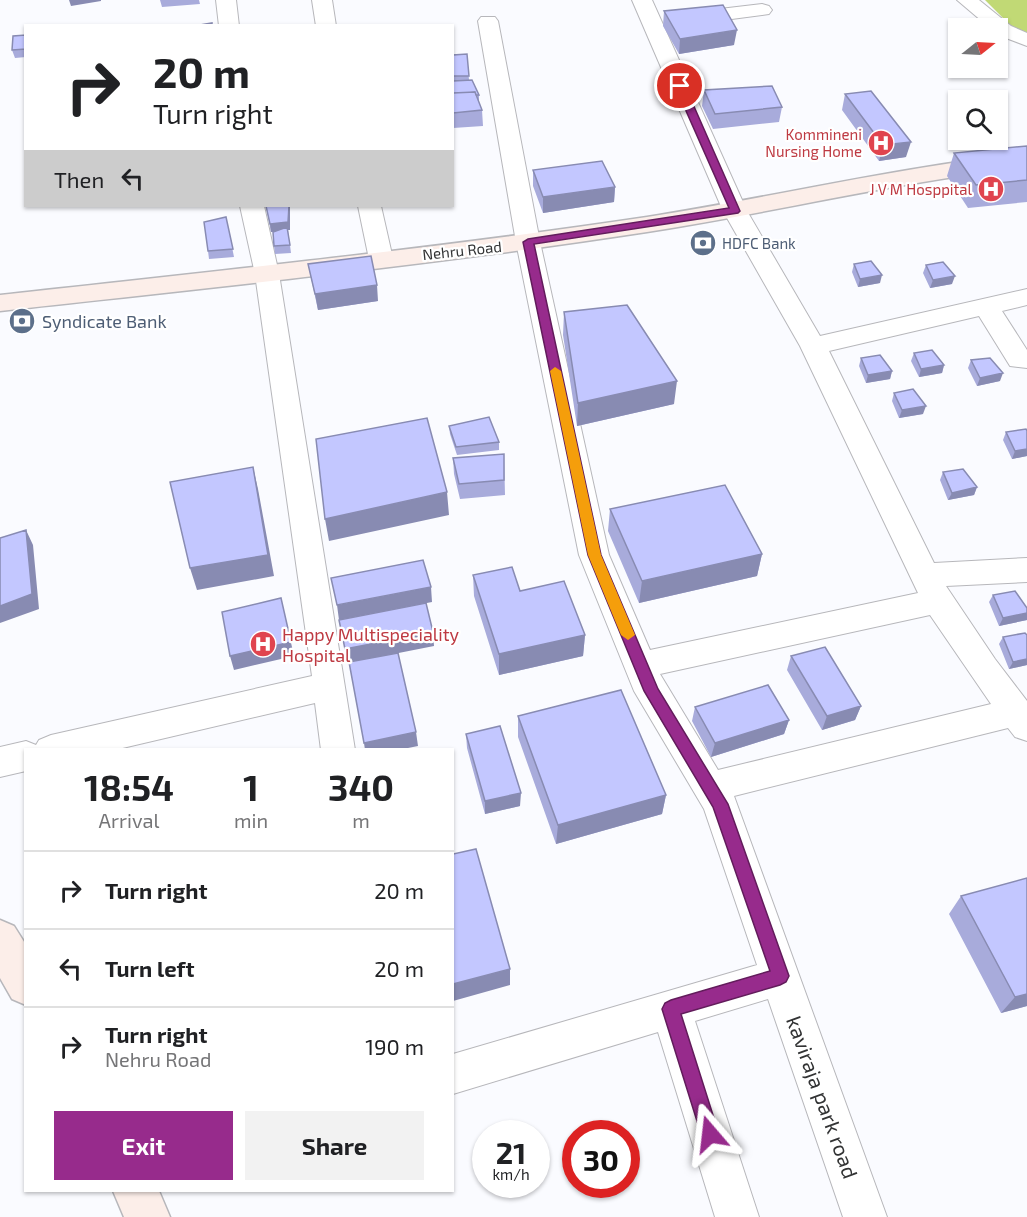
<!DOCTYPE html>
<style>
:root{--surface:#fff;--page:#f2f2f2;--text:#202124;--muted:#757577;--line:#e0e0e0;--accent:#972b8c}
body{margin:0;font-family:"Exo 2",sans-serif;background:var(--page);color:var(--text);height:100vh;display:flex;flex-direction:column;font-size:22px;white-space:nowrap}
*{box-sizing:border-box;margin:0}
p{font-size:20px;color:var(--muted)}
.icon{flex:none;width:33px;height:33px;fill:none;stroke:currentColor;stroke-width:2;stroke-linecap:round;stroke-linejoin:round}
.map{position:relative;flex:1;overflow:hidden}
.panel{position:absolute;left:24px;top:748px;width:430px;height:444px;display:flex;flex-direction:column;background:var(--surface);border-radius:0px;box-shadow:0 2px 4px #0004}
.panel>*{flex:none}
.banner{position:absolute;left:24px;top:24px;width:430px;height:183px;border-radius:0px;box-shadow:0 2px 4px #0004;background:#fff;color:var(--text);overflow:hidden}
.needle{width:39px;rotate:72deg}
.buttons{position:absolute;left:948px;top:18px;display:grid;gap:12px}
.buttons a{display:grid;place-items:center;width:60px;height:60px;border-radius:0px;background:var(--surface);box-shadow:0 2px 4px #0004;font-size:30px}
.speed{position:absolute;left:472px;top:1120px;display:flex;gap:12px;font-size:30px;font-weight:700;text-align:center}
.speed>*{display:grid;place-content:center;width:78px;height:78px;border-radius:50%;background:var(--surface);box-shadow:0 2px 4px #0004;line-height:1}
.speed small{font-size:15px;font-weight:400}
.speed .limit{border:9px solid #d22;background:#fff;color:#111}
.pin{position:absolute;display:grid;place-items:center;width:51px;height:51px;color:#fff;margin:-26px;border:3px solid #fff;border-radius:50%;box-shadow:0 2px 6px #0007}
.me{position:absolute;width:66px;margin:-33px;rotate:343deg;stroke-linejoin:round;filter:drop-shadow(0 0 4px #0008)}
.turn{display:flex;align-items:center;gap:21px;height:126px;padding:0 30px;font-size:27px}
.turn .icon{width:78px;height:78px;stroke-width:2.5}
.turn b{display:block;font-size:42px;line-height:51px}
.then{display:flex;align-items:center;height:57px;padding:0 30px;background:#0003;gap:12px;font-size:22px}
.eta{display:flex;justify-content:space-evenly;align-items:center;height:102px;text-align:center}
.eta b{font-size:36px;font-weight:700;line-height:42px}
.action{display:flex;gap:12px;margin-top:auto;padding:12px 30px}
.action a{flex:1;height:69px;border-radius:0px;background:var(--accent);color:#fff;font-size:24px;font-weight:700;line-height:69px;text-align:center}
.action a+a{background:var(--page);color:var(--text)}
ul{padding:0;list-style:none}
li{display:flex;align-items:center;gap:18px;height:78px;padding:0 30px;border-top:2px solid var(--line)}
li div{flex:1}
li b{display:block;font-size:22px}
li em{font-style:normal}
.map>svg:first-child{display:block}
.green{fill:#c1d975}
.lines{fill:none;stroke-linecap:round;stroke-linejoin:round}
.minor-casing{stroke:#b7b7bb;stroke-width:2}
.secondary-casing{stroke:#b7b7bb;stroke-width:3}
.minor{fill:#fff;fill-rule:evenodd}
.secondary{fill:#fceee9;fill-rule:evenodd}
.wall{fill:#a8abdb}
.shaded-wall{fill:#888bb2}
.building{fill:#c3c7ff;stroke:#888bb2;stroke-width:1.5}
.route{fill:#972b8c;stroke:#621c5b;stroke-width:1.5}
.slow{fill:#f59e0b}
.labels{text-anchor:middle;dominant-baseline:central;stroke-width:4.5;stroke-linejoin:round;paint-order:stroke}
.far-health-label{font-size:15px;fill:#be3a42;stroke:#fff;text-anchor:end}
.far-service-label{font-size:15px;fill:#4e5e75;stroke:#fff;text-anchor:start}
.far-street-label{font-size:15px;fill:#323334;stroke:#fff}
.service-label{font-size:18px;fill:#4e5e75;stroke:#fff;text-anchor:start}
.health-label{font-size:18px;fill:#be3a42;stroke:#fff;text-anchor:start}
.near-street-label{font-size:21px;fill:#323334;stroke:#fff}
</style>
<div class="map">
<svg width="1027" height="1217" viewBox="0 0 1027 1217">
<rect width="100%" height="100%" fill="#fafbff"/>
<path class="green" d="M 985,0 L 1027,0 L 1027,34 L 1020,35 Z"/>
<g class="lines">
<defs>
<path id="minor" d="M 216,0 L 236,0 L 239,26 L 219,26 Z
M 312,0 L 332,0 L 336,26 L 316,26 Z
M 632,0 L 652,0 L 747,211 L 820,336 L 1027,289 L 1027,305 L 1002,311 L 1027,350 L 1027,368 L 1010,366 L 979,316 L 829,351 L 934,563 L 1027,558 L 1027,582 L 946,586 L 995,659 L 1027,701 L 1027,741 L 1015,737 L 1008,728 L 734,796 L 887,1217 L 843,1217 L 768,999 L 695,1021 L 759,1217 L 715,1217 L 658,1032 L 453,1094 L 453,1054 L 757,965 L 704,809 L 634,691 L 579,555 L 516,242 L 478,21 L 481,17 L 495,17 L 498,21 L 540,242 L 609,555 L 650,650 L 918,593 L 800,346 L 723,211 ZM 930,615 L 991,704 L 718,770 L 660,674 Z
M 957,0 L 979,0 L 1011,26 L 1027,33 L 1027,46 L 998,35 L 998,28 L 990,28 Z
M 762,4 L 769,6 L 772,10 L 769,14 L 686,25 L 679,23 L 676,19 L 679,15 L 686,13 Z
M 240,206 L 264,206 L 279,274 L 355,750 L 321,750 L 315,703 L 114,750 L 26,750 L 26,771 L 0,777 L 0,747 L 26,741 L 36,745 L 39,740 L 51,735 L 312,676 L 255,274 Z
M 358,206 L 381,206 L 393,259 L 390,264 L 381,267 L 372,264 L 369,259 Z"/>
<path id="secondary" d="M 1027,153 L 1027,167 C 899,182 774,212 647,232 C 432,265 216,287 0,311 L 0,295 C 216,271 432,249 647,217 C 774,197 899,167 1027,153 Z
M 0,920 L 14,926 L 26,945 L 26,1005 L 12,999 L 0,978 Z
M 113,1191 L 159,1191 L 170,1217 L 124,1217 Z"/>
</defs>
<use href="#minor" class="minor-casing"/>
<use href="#secondary" class="secondary-casing"/>
<use href="#minor" class="minor"/>
<use href="#secondary" class="secondary"/>
</g>
<path class="wall" d="M 160,0 L 199,0 L 200,4 L 162,7 Z
M 664,11 L 734,45 L 679,54 L 663,26 Z
M 26,35 L 26,57 L 15,58 L 12,50 Z
M 467,54 L 469,80 L 479,95 L 479,103 L 482,110 L 483,126 L 453,128 L 453,55 Z
M 704,90 L 782,107 L 779,122 L 713,129 L 702,106 Z
M 845,94 L 906,157 L 879,161 L 842,110 Z
M 1027,146 L 1027,202 L 968,208 L 947,176 L 954,153 Z
M 533,170 L 615,187 L 614,202 L 543,213 L 533,186 Z
M 266,206 L 290,206 L 290,230 L 288,230 L 291,253 L 275,254 L 274,246 L 274,232 L 271,232 Z
M 226,217 L 234,257 L 209,259 L 208,251 Z
M 308,264 L 378,301 L 318,310 Z
M 854,264 L 880,283 L 858,287 L 852,272 Z
M 926,265 L 952,284 L 930,288 L 923,273 Z
M 564,312 L 674,404 L 577,426 L 563,335 Z
M 914,353 L 944,365 L 942,373 L 919,377 L 911,361 Z
M 861,358 L 892,371 L 890,379 L 866,383 L 859,366 Z
M 971,360 L 1000,381 L 977,386 L 968,368 Z
M 894,393 L 923,414 L 899,418 L 892,401 Z
M 449,426 L 499,442 L 499,450 L 457,455 L 450,434 Z
M 1027,431 L 1027,456 L 1012,459 L 1003,440 L 1006,432 Z
M 504,454 L 505,495 L 460,499 L 454,474 L 453,458 Z
M 943,472 L 977,487 L 974,495 L 948,500 L 940,480 Z
M 610,509 L 762,554 L 757,576 L 639,603 L 608,531 Z
M 473,575 L 520,591 L 585,635 L 583,656 L 499,675 L 474,596 Z
M 993,595 L 1027,620 L 999,626 L 989,602 Z
M 1003,637 L 1027,665 L 1009,669 L 999,644 Z
M 791,656 L 861,706 L 855,720 L 822,730 L 787,670 Z
M 695,707 L 789,720 L 784,734 L 711,757 L 692,721 Z
M 518,716 L 666,795 L 662,814 L 556,844 L 518,737 Z
M 466,734 L 520,806 L 485,814 L 467,748 Z
M 961,896 L 1027,1006 L 1001,1013 L 949,914 Z"/>
<path class="shaded-wall" d="M 69,0 L 101,0 L 101,1 L 71,6 Z
M 737,30 L 734,45 L 679,54 L 680,39 Z
M 911,142 L 906,157 L 879,161 L 883,145 Z
M 615,187 L 614,202 L 543,213 L 543,197 Z
M 289,206 L 290,206 L 290,230 L 288,230 L 291,253 L 288,230 L 271,232 L 270,224 Z
M 882,275 L 880,283 L 858,287 L 860,279 Z
M 955,276 L 952,284 L 930,288 L 933,280 Z
M 377,285 L 378,301 L 318,310 L 315,294 Z
M 944,365 L 942,373 L 919,377 L 921,369 Z
M 892,371 L 890,379 L 866,383 L 868,375 Z
M 1003,373 L 1000,381 L 977,386 L 980,378 Z
M 677,381 L 674,404 L 577,426 L 578,403 Z
M 926,406 L 923,414 L 899,418 L 902,410 Z
M 1027,449 L 1027,456 L 1012,459 L 1015,451 Z
M 253,467 L 258,489 L 274,576 L 197,590 L 190,568 Z
M 977,487 L 974,495 L 948,500 L 952,493 Z
M 447,492 L 449,515 L 329,541 L 325,519 Z
M 26,530 L 33,545 L 39,609 L 0,623 L 0,606 Z
M 762,554 L 757,576 L 639,603 L 642,581 Z
M 431,587 L 432,602 L 339,620 L 337,605 Z
M 281,598 L 294,656 L 234,670 L 230,656 Z
M 1027,613 L 1027,620 L 999,626 L 1003,618 Z
M 433,632 L 434,646 L 348,663 L 345,649 Z
M 585,635 L 583,656 L 499,675 L 499,654 Z
M 1027,659 L 1027,665 L 1009,669 L 1013,662 Z
M 861,706 L 855,720 L 822,730 L 827,716 Z
M 789,720 L 784,734 L 711,757 L 715,743 Z
M 416,732 L 418,746 L 398,750 L 365,750 L 364,743 Z
M 521,793 L 520,806 L 485,814 L 485,801 Z
M 666,795 L 662,814 L 556,844 L 558,825 Z
M 510,969 L 510,985 L 453,1001 L 453,984 Z
M 1027,994 L 1027,1006 L 1001,1013 L 1015,997 Z"/>
<path class="building" d="M 723,5 L 737,30 L 680,39 L 664,11 Z
M 212,23 L 212,26 L 194,26 Z
M 26,35 L 26,49 L 12,50 L 13,36 Z
M 467,54 L 469,76 L 453,76 L 453,55 Z
M 472,80 L 479,95 L 476,95 L 475,92 L 453,93 L 453,81 Z
M 772,86 L 782,107 L 715,114 L 704,90 Z
M 871,91 L 911,142 L 883,145 L 845,94 Z
M 475,92 L 482,110 L 453,113 L 453,93 Z
M 1027,146 L 1027,180 L 976,185 L 954,153 Z
M 602,161 L 615,187 L 543,197 L 533,170 Z
M 266,206 L 289,206 L 288,222 L 270,224 Z
M 226,217 L 233,249 L 208,251 L 204,222 Z
M 287,227 L 290,245 L 274,246 L 273,232 Z
M 371,256 L 377,285 L 315,294 L 308,264 Z
M 871,261 L 882,275 L 860,279 L 854,264 Z
M 943,262 L 955,276 L 933,280 L 926,265 Z
M 627,305 L 677,381 L 578,403 L 564,312 Z
M 932,350 L 944,365 L 921,369 L 914,353 Z
M 880,355 L 892,371 L 868,375 L 861,358 Z
M 990,358 L 1003,373 L 980,378 L 971,360 Z
M 913,389 L 926,406 L 902,410 L 894,393 Z
M 489,417 L 499,442 L 456,447 L 449,426 Z
M 427,418 L 447,492 L 325,519 L 316,439 Z
M 1026,429 L 1027,431 L 1027,449 L 1015,451 L 1006,432 Z
M 504,454 L 504,480 L 459,484 L 453,458 Z
M 253,467 L 268,555 L 190,568 L 170,482 Z
M 963,469 L 977,487 L 952,493 L 943,472 Z
M 725,485 L 762,554 L 642,581 L 610,509 Z
M 26,530 L 32,594 L 0,606 L 0,538 Z
M 423,560 L 431,587 L 337,605 L 331,578 Z
M 512,567 L 520,591 L 564,581 L 585,635 L 499,654 L 473,575 Z
M 1015,591 L 1027,608 L 1027,613 L 1003,618 L 993,595 Z
M 281,598 L 291,642 L 230,656 L 222,612 Z
M 426,603 L 433,632 L 345,649 L 339,620 Z
M 1025,633 L 1027,635 L 1027,659 L 1013,662 L 1003,637 Z
M 825,647 L 861,706 L 827,716 L 791,656 Z
M 398,653 L 416,732 L 364,743 L 349,662 Z
M 768,685 L 789,720 L 715,743 L 695,707 Z
M 621,690 L 666,795 L 558,825 L 518,716 Z
M 500,726 L 521,793 L 485,801 L 466,734 Z
M 476,849 L 510,969 L 453,984 L 453,854 Z
M 1027,878 L 1027,994 L 1015,997 L 961,896 Z"/>
<path class="route" d="M 680,83 L 685,86 L 740,211 L 738,213 L 534,244 L 601,555 L 658,689 L 728,804 L 789,976 L 786,982 L 780,985 L 681,1014 L 719,1134 L 717,1140 L 710,1143 L 704,1140 L 701,1134 L 662,1009 L 665,1003 L 671,1000 L 770,971 L 713,807 L 644,691 L 588,555 L 523,242 L 528,239 L 729,208 L 675,86 Z"/>
<path class="slow" d="M 555,367 L 561,371 L 601,555 L 635,635 L 628,640 L 621,635 L 588,555 L 550,371 Z"/>
<defs>
<symbol id="hospital-disc" viewBox="-11 -11 22 22"><circle r="9.5" fill="#e0444e" stroke="#fff"/><path d="M-5-5h3v3.5h4V-5h3V5h-3V1.5h-4V5h-3Z" fill="#fff"/></symbol>
<symbol id="bank-disc" viewBox="-11 -11 22 22"><circle r="9.5" fill="#5c6f8a" stroke="#fff"/><path d="M-6-4H6V4H-6ZM0-2.3a2.3 2.3 0 1 0 0 4.6a2.3 2.3 0 1 0 0-4.6Z" fill="#fff"/></symbol>
</defs>
<g fill-rule="evenodd">
<use href="#hospital-disc" x="866" y="128" width="30" height="30"/>
<use href="#hospital-disc" x="976" y="174" width="30" height="30"/>
<use href="#bank-disc" x="688" y="228" width="30" height="30"/>
<use href="#bank-disc" x="7" y="306" width="30" height="30"/>
<use href="#hospital-disc" x="248" y="629" width="30" height="30"/>
</g>
<g class="labels">
<g class="far-health-label">
<text x="862" y="134">Kommineni<tspan x="862" dy="17">Nursing Home</tspan></text>
<text x="972" y="189">J V M Hosppital</text>
</g>
<g class="far-service-label">
<text x="722" y="243">HDFC Bank</text>
</g>
<g class="far-street-label">
<text transform="translate(462 250) rotate(-6)">Nehru Road</text>
</g>
<g class="service-label">
<text x="42" y="321">Syndicate Bank</text>
</g>
<g class="health-label">
<text x="282" y="634">Happy Multispeciality<tspan x="282" dy="21">Hospital</tspan></text>
</g>
<g class="near-street-label">
<text transform="translate(823 1097) rotate(70)">kaviraja park road</text>
</g>
</g>
</svg>
<div class="buttons">
<a><svg class="needle" viewBox="-14 -14 28 28"><path d="M0-13l5 13h-10z" fill="#e53935"/><path d="M0 13l5-13h-10z" fill="#757577"/></svg></a>
<a><svg class="icon" aria-label="search" viewBox="0 0 24 24"><circle cx="10" cy="10" r="6"/><path d="M15 15l6 6"/></svg></a>
</div>
<div class="speed"><div>21<small>km/h</small></div><div class="limit">30</div></div>
<div class="pin" style="left:680px;top:86px;background:#d93025"><svg class="icon" aria-label="arrive" viewBox="0 0 24 24"><path d="M6 21V4h12l-3 4 3 4H6"/></svg></div>
<svg class="me" style="left:710px;top:1134px" viewBox="-20 -20 40 40"><path d="M0-17L14 15 0 8-14 15z" fill="#972b8c" stroke="#fff" stroke-width="4"/></svg>
<div class="banner">
<div class="turn"><svg class="icon" aria-label="right" viewBox="0 0 24 24"><path d="M7 20v-9h11M14 6l5 5-5 5"/></svg><div><b>20 m</b>Turn right</div></div>
<div class="then">Then<svg class="icon" aria-label="left" viewBox="0 0 24 24"><path d="M17 20v-9H6M10 6l-5 5 5 5"/></svg></div>
</div>
<section class="panel">
<div class="eta">
<div><b>18:54</b><p>Arrival</p></div>
<div><b>1</b><p>min</p></div>
<div><b>340</b><p>m</p></div>
</div>
<ul>
<li><svg class="icon" aria-label="right" viewBox="0 0 24 24"><path d="M7 20v-9h11M14 6l5 5-5 5"/></svg><div><b>Turn right</b></div><em>20 m</em></li>
<li><svg class="icon" aria-label="left" viewBox="0 0 24 24"><path d="M17 20v-9H6M10 6l-5 5 5 5"/></svg><div><b>Turn left</b></div><em>20 m</em></li>
<li><svg class="icon" aria-label="right" viewBox="0 0 24 24"><path d="M7 20v-9h11M14 6l5 5-5 5"/></svg><div><b>Turn right</b><p>Nehru Road</p></div><em>190 m</em></li>
</ul>
<div class="action"><a>Exit</a><a>Share</a></div>
</section>
</div>
